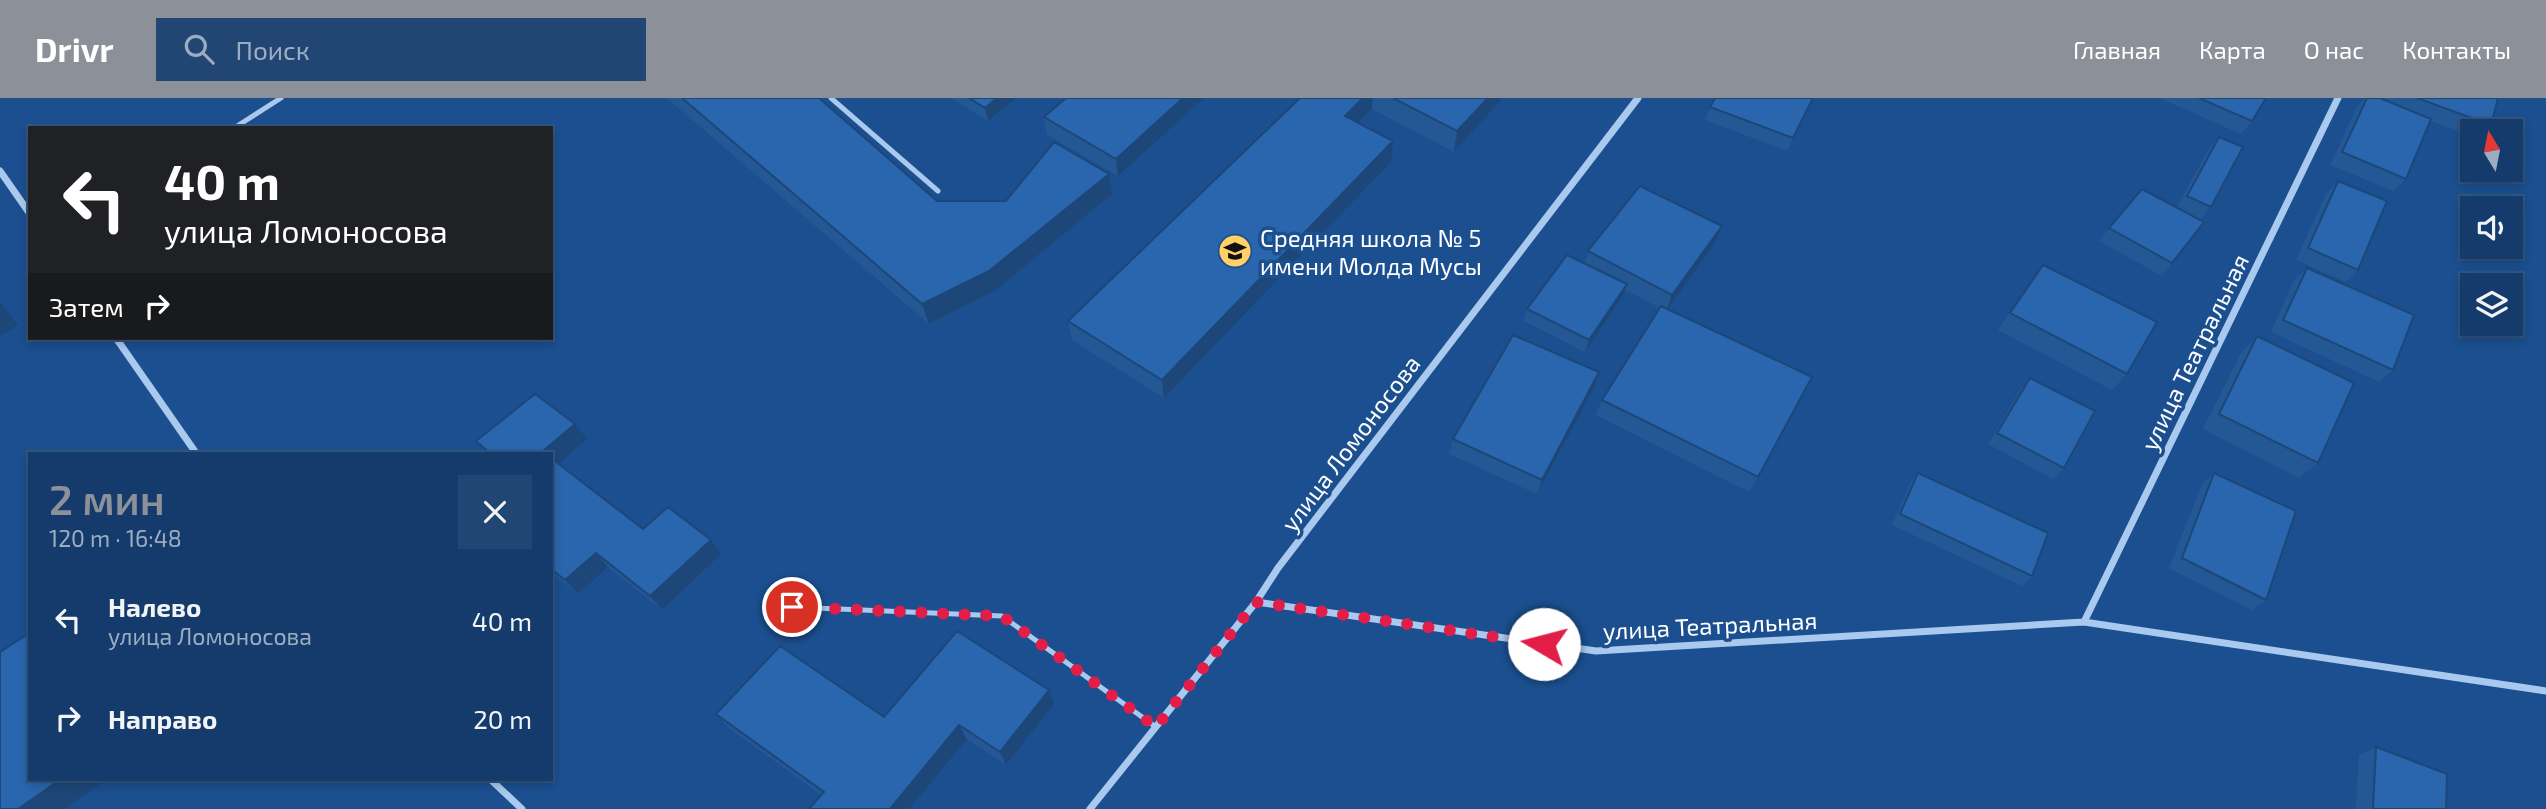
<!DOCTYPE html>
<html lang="ru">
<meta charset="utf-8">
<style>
:root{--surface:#143b6b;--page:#214673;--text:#f1f3f6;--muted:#9dadc1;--line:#33557e;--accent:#8c9099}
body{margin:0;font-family:"Exo 2",sans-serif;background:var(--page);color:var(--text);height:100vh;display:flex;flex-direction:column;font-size:26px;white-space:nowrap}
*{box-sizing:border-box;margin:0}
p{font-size:23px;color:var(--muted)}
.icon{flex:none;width:38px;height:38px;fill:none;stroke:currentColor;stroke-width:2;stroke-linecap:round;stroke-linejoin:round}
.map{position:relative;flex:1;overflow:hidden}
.details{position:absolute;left:28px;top:354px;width:525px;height:329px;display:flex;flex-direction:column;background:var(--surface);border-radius:0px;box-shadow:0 4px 10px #0003,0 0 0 2px var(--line)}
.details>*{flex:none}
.hud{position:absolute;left:28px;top:28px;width:525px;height:214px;border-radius:0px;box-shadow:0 4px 10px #0003,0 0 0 2px var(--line);background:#202124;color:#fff;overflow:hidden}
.needle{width:46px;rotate:350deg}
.tools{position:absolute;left:2460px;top:21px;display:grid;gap:14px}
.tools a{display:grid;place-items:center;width:63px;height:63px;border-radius:0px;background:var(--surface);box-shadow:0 4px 10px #0003,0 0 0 2px var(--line);font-size:35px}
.pin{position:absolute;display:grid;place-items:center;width:60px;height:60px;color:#fff;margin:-30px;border:4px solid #fff;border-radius:50%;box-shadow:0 2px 7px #0007}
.me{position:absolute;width:77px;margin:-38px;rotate:278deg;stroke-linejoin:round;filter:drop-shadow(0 0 5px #0008)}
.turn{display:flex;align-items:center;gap:24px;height:147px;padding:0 21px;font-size:32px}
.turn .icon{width:91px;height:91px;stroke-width:2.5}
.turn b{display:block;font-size:49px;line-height:60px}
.then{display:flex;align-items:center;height:66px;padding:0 21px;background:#0003;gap:14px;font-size:26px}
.round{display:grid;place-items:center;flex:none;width:74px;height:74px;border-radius:0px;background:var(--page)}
.summary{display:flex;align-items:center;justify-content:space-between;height:119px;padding:0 21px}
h1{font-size:42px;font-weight:600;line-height:52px;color:var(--accent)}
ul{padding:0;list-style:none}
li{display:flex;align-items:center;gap:21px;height:98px;padding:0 21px}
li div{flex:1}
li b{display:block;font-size:26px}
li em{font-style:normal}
header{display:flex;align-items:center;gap:42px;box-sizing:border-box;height:98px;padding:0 35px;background:var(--accent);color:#fff}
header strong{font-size:33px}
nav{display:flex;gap:38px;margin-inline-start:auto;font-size:24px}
.search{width:490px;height:63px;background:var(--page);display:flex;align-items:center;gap:18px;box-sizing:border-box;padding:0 24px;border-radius:0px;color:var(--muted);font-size:26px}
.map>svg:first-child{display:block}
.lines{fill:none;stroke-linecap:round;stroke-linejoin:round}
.lane{stroke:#a9c9ee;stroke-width:5}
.street{stroke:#a9c9ee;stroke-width:7}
.wall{fill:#245895}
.shaded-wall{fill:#1d4779}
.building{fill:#2a66ad;stroke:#1d4779;stroke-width:2}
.route{stroke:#e11d48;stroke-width:12;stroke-dasharray:0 21.6}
.labels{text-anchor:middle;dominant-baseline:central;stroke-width:7;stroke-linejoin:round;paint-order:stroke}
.poi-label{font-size:24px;fill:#fff;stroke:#1b4f8f;text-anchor:start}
.street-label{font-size:24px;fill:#fff;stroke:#1b4f8f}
</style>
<header>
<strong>Drivr</strong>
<div class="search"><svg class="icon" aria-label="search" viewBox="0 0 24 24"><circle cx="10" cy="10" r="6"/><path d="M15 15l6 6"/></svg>Поиск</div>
<nav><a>Главная</a><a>Карта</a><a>О нас</a><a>Контакты</a></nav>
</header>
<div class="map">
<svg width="2546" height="711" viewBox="0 0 2546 711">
<rect width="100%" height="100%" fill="#1b4f8f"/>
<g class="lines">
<path class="lane" d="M 831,0 L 938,93
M 234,30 L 281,0
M 792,509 L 1002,518 L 1156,629"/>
<path class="street" d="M 0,73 L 30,116
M 116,240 L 196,355
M 1256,504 L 1596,553 L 2084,524 L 2546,593
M 2084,524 L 2338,0
M 490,681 L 522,711
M 1090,711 L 1256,504 L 1278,470 L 1638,0"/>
</g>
<path class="wall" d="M 667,0 L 819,0 L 937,103 L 1006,103 L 1112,96 L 995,193 L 929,226 Z
M 951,0 L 1016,0 L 988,23 Z
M 1204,0 L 1118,78 L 1047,37 L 1044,19 Z
M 1300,0 L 1503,0 L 1454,54 L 1372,11 L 1358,25 L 1391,64 L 1164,300 L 1072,242 L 1068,223 Z
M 1715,0 L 1814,0 L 1787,53 L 1705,22 L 1710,9 Z
M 2159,0 L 2266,0 L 2252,23 L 2241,36 Z
M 2365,0 L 2498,0 L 2491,27 L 2484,33 L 2473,33 L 2473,38 L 2431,23 L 2406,81 L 2393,93 L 2330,67 L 2357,9 Z
M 2219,39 L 2211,109 L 2201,121 L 2193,118 L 2172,165 L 2162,178 L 2099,143 L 2109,130 L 2177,109 L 2208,52 Z
M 2338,83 L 2358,172 L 2346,184 L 2296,162 L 2326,96 Z
M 1715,145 L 1667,211 L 1758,379 L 1749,394 L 1596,317 L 1602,302 L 1660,210 L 1625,192 L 1623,198 L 1585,254 L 1524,223 L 1527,211 L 1585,165 L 1588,153 Z
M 2043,167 L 2127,276 L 2112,292 L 1998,232 Z
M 2307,170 L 2393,272 L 2379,284 L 2271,234 L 2294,182 Z
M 2257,238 L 2318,365 L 2299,380 L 2203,331 L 2241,255 Z
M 2030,280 L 2064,370 L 2053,381 L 1988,346 L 2020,292 Z
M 1594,290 L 1537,396 L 1449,356 L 1453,341 Z
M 587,341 L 559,365 L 643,431 L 721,456 L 662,512 L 608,469 L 578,496 L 551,474 L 551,355 L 487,355 L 476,343 Z
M 1918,375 L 2032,478 L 2022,488 L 1892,427 L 1910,386 Z
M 2214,375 L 2266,502 L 2252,512 L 2169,470 L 2202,386 Z
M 1049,592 L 1054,606 L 1006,667 L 967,641 L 821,697 L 729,630 L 716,616 L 884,619 Z
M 2376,649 L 2446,711 L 2356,711 L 2359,657 Z"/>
<path class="shaded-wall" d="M 997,0 L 1016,0 L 988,23 L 985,10 Z
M 1183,0 L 1204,0 L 1118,78 L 1116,61 Z
M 1363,0 L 1373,0 L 1372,11 L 1343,39 L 1345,18 Z
M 1488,0 L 1503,0 L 1454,54 L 1457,33 Z
M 1393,43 L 1391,64 L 1164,300 L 1162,282 Z
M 1109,76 L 1112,96 L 995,193 L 929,226 L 922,206 Z
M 1722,128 L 1715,145 L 1666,213 L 1672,197 Z
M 1627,186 L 1623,198 L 1585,254 L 1589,242 Z
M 0,204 L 18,227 L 0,238 Z
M 1599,274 L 1594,290 L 1537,396 L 1542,382 Z
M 575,326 L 587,341 L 556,368 L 551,363 L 551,355 L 545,355 L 543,353 Z
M 711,442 L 721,456 L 662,512 L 650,498 Z
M 596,455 L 608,469 L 578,496 L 565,482 Z
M 1049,592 L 1054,606 L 1006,667 L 1000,654 Z
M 959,627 L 967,641 L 909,711 L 890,711 Z
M 61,681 L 107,681 L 65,711 L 18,711 Z"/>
<path class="building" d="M 682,0 L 819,0 L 937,103 L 1006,103 L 1054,44 L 1109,76 L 989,173 L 922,206 Z
M 969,0 L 997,0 L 985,10 Z
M 1066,0 L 1183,0 L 1116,61 L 1044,19 Z
M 1300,0 L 1363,0 L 1345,18 L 1393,43 L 1162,282 L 1068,223 Z
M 1393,0 L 1488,0 L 1457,33 Z
M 1715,0 L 1813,0 L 1793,40 L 1710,9 Z
M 2199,0 L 2266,0 L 2252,23 Z
M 2367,0 L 2380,0 L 2431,21 L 2406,81 L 2342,54 Z
M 2417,0 L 2498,0 L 2491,27 Z
M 2219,39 L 2243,49 L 2211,109 L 2187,98 Z
M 2338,83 L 2387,103 L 2358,172 L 2308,150 Z
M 1640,88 L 1722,128 L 1672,197 L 1588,153 Z
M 2142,91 L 2204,124 L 2172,165 L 2109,130 Z
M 1567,157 L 1627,186 L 1589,242 L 1527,211 Z
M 2043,167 L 2157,224 L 2127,276 L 2010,215 Z
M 2307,170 L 2414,217 L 2393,272 L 2283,222 Z
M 1661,208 L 1812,279 L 1758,379 L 1602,302 Z
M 1513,237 L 1599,274 L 1542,382 L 1453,341 Z
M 2257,238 L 2354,285 L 2318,365 L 2219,316 Z
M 2030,280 L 2095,313 L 2064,370 L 1997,335 Z
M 535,296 L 575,326 L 543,353 L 546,355 L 490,355 L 476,343 Z
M 551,360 L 643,431 L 668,409 L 711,442 L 650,498 L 596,455 L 565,482 L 551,471 Z
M 1918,375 L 2048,435 L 2032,478 L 1900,416 Z
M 2214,375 L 2296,413 L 2266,502 L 2182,460 Z
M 957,533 L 1049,592 L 1000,654 L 959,627 L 890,711 L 809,711 L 824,694 L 716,616 L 780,548 L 884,619 Z
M 30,535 L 30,681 L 61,681 L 18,711 L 0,711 L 0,554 Z
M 2376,649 L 2447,676 L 2446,711 L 2373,711 Z"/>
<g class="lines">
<path class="route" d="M 792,509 L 1002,518 L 1156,629 L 1256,504 L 1544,546"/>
</g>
<defs>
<symbol id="school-disc" viewBox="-11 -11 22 22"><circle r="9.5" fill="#ffd166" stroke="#1b4f8f"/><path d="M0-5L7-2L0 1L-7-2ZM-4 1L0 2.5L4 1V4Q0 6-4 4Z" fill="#111"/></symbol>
</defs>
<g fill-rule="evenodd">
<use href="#school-disc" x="1216" y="134" width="38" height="38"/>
</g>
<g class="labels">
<g class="poi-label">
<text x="1260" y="139">Средняя школа № 5<tspan x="1260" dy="28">имени Молда Мусы</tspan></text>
</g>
<g class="street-label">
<text transform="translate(2194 254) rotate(-64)">улица Театральная</text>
<text transform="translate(1350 345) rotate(-53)">улица Ломоносова</text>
<text transform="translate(1710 527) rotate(-3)">улица Театральная</text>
</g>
</g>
</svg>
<div class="tools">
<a><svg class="needle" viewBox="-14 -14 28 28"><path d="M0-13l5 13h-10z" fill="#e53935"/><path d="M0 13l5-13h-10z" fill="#9dadc1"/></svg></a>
<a><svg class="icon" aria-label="sound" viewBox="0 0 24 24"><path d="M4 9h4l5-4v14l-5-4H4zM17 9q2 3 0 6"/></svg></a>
<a><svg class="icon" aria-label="layers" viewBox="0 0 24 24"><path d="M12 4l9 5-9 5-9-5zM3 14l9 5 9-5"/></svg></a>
</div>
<div class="pin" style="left:792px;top:509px;background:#d93025"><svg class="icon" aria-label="arrive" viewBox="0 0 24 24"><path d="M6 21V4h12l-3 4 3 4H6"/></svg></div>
<svg class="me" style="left:1544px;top:546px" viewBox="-20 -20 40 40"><circle r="19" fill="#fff"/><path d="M0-13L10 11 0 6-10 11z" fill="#e11d48"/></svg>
<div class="hud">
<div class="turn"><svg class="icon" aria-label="left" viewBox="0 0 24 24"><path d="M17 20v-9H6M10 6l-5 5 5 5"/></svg><div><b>40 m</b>улица Ломоносова</div></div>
<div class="then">Затем<svg class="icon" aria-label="right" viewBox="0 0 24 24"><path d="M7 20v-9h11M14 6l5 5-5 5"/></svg></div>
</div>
<section class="details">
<div class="summary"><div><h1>2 мин</h1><p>120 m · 16:48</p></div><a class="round"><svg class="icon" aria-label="close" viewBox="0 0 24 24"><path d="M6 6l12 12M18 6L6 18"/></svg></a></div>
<ul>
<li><svg class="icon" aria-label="left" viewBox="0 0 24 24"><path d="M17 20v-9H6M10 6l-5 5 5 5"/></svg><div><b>Налево</b><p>улица Ломоносова</p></div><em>40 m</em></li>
<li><svg class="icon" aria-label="right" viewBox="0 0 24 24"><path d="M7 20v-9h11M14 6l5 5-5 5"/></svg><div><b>Направо</b></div><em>20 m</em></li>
</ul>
</section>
</div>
